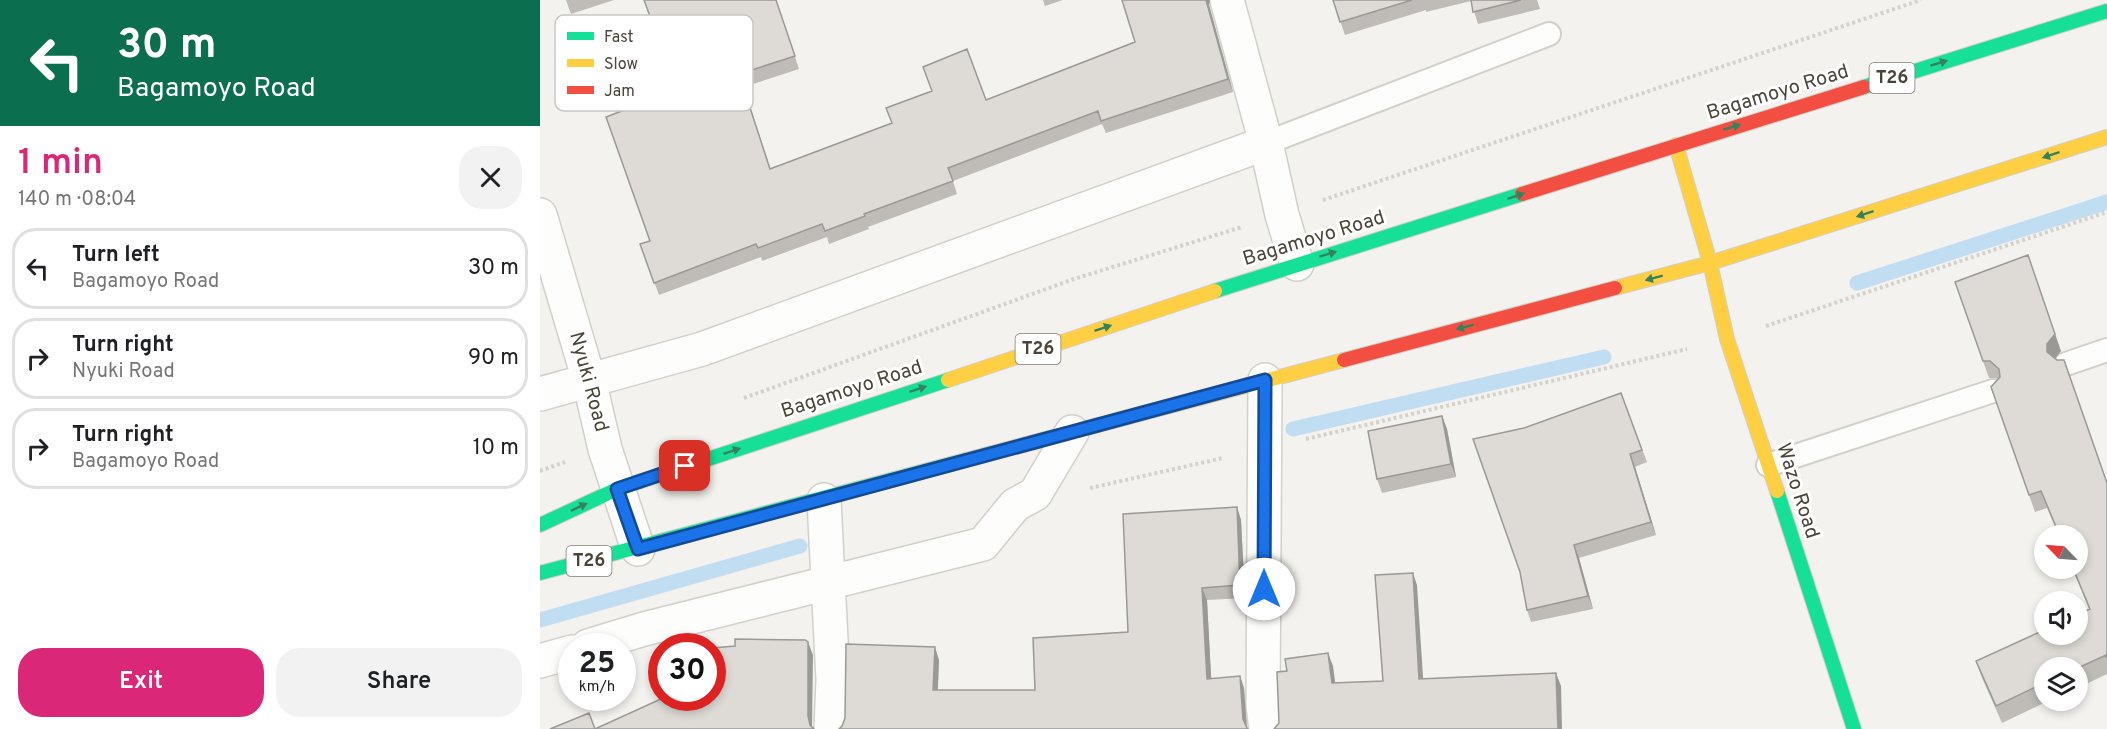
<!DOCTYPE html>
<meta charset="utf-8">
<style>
:root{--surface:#fff;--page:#f2f2f2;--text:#202124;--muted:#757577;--line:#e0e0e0;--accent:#db2777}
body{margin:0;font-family:Overpass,sans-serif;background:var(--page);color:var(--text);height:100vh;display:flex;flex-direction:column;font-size:22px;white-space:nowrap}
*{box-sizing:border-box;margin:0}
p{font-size:20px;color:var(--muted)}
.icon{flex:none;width:33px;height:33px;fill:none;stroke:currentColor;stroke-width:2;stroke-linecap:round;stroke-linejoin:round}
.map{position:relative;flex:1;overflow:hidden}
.details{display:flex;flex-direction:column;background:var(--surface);width:540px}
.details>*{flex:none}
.guide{background:#0b6e4f;color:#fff;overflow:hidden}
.needle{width:39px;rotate:295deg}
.controls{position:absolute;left:1494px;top:525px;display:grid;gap:12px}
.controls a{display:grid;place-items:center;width:54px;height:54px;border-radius:50%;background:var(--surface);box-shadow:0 3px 9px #0003;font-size:30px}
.speed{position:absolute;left:18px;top:633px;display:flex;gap:12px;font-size:30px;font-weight:700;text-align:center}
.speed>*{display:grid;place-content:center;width:78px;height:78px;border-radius:50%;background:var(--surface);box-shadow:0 3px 9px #0003;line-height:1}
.speed small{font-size:15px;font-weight:400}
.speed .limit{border:9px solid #d22;background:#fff;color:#111}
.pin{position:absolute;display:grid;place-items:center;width:51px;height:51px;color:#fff;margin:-26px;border-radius:12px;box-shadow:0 3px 9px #0006}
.me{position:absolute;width:66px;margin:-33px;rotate:0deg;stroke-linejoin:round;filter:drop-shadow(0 0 4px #0008)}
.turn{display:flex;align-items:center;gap:21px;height:126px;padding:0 18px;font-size:27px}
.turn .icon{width:78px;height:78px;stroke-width:2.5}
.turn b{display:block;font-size:42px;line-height:51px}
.round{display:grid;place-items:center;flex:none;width:63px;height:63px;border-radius:24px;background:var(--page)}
.overview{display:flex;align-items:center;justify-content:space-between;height:102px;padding:0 18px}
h1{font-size:36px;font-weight:600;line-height:45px;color:var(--accent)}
.primary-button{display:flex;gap:12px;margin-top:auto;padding:12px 18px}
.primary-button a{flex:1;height:69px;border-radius:24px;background:var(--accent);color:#fff;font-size:24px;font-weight:600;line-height:69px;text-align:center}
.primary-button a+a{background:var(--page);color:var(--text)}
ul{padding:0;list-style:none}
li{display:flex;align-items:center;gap:18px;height:81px;margin:0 12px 9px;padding:0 6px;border:3px solid var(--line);border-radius:24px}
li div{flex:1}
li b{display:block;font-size:22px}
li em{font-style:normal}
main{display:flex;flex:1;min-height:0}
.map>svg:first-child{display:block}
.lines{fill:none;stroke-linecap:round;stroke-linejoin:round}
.stream{stroke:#c0ddf1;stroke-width:15}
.lane-casing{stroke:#d2d0cb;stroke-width:26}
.street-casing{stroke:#d2d0cb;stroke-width:36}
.fast-casing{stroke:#d3cfc5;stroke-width:16}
.slow-casing{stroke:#d3cfc5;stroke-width:16}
.jam-casing{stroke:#d3cfc5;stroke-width:16}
.path{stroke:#d3d2cc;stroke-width:4;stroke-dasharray:3 3;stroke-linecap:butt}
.lane{stroke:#fdfdfc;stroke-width:22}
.street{stroke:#fdfdfc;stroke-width:33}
.fast{stroke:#16e098;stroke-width:14}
.slow{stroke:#ffcf43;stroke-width:14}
.jam{stroke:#f24e42;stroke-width:14}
.wall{fill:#bfbcb8}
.shaded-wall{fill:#9b9996}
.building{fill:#dedbd6;stroke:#9b9996;stroke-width:1.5}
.oneway{fill:#36825f}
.route-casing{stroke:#114b97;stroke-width:15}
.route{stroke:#1a73e8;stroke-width:10}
.labels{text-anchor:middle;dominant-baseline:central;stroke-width:6;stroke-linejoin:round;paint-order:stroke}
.shield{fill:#fff;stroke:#817c74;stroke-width:1.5}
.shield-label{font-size:18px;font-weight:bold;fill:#4b4439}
.street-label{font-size:20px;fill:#4b4439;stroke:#fff}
.key{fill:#fff;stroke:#c9c7c4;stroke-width:1.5}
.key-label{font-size:16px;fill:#4b4439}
</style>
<main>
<section class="details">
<div class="guide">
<div class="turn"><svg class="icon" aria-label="left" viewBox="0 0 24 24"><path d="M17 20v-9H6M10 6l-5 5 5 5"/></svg><div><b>30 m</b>Bagamoyo Road</div></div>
</div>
<div class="overview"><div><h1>1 min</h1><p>140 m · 08:04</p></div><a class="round"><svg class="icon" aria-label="close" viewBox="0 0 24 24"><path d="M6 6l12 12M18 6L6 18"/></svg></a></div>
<ul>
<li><svg class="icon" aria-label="left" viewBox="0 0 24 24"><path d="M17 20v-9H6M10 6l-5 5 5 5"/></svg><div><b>Turn left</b><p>Bagamoyo Road</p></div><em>30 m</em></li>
<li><svg class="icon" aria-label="right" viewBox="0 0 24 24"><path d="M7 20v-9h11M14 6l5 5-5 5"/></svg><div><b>Turn right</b><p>Nyuki Road</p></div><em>90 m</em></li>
<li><svg class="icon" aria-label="right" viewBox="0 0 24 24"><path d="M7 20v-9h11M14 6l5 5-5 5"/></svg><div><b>Turn right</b><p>Bagamoyo Road</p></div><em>10 m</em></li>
</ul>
<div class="primary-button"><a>Exit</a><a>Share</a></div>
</section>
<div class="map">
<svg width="1567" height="729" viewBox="0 0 1567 729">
<rect width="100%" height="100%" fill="#f4f2ee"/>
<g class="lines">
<path class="stream" d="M 1317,283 L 1567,202
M 753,429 L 1064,357
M 0,620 L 260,546"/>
<defs>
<path id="lane" d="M 726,143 L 1009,34
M 1526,364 L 1567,350
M 1228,465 L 1453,391"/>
<path id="street" d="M 687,0 L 726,143 L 742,215 L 757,264
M 0,215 L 49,380 L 65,449 L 98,549
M 725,380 L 723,705 L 726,729
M 0,394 L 162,349 L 726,143
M 284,500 L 293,680 L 291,729
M 48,646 L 104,629 L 443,544 L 475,505 L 495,494 L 532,432
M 0,661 L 32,652"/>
<path id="fast" d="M 1324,87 L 1567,11
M 675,291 L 982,194
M 1237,491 L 1314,729
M 0,525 L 77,489 L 408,380
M 0,573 L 426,460"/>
<path id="slow" d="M 1136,145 L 1170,263 L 1187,339 L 1237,491
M 1075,288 L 1170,263 L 1567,137
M 408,380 L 675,291
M 426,460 L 804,360"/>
<path id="jam" d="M 982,194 L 1324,87
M 804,360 L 1075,288"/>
</defs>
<use href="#lane" class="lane-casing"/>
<use href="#street" class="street-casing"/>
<use href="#fast" class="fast-casing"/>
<use href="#slow" class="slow-casing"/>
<use href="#jam" class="jam-casing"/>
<path class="path" d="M 783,200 L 1381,0
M 1226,326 L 1567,212
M 204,398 L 534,279 L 702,227
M 766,439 L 1147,349
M 0,471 L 25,462
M 550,488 L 683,458"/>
<use href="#lane" class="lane"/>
<use href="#street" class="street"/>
<use href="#fast" class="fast"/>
<use href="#slow" class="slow"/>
<use href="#jam" class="jam"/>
</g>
<path class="wall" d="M 26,0 L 74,0 L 31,14 Z
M 236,0 L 259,69 L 204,87 L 230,168 L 446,100 L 595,42 L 582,0 L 670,0 L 669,5 L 693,92 L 566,133 L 562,124 L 413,181 L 417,194 L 328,227 L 329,229 L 289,244 L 287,237 L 222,261 L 221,257 L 119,295 L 100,244 L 110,241 L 137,90 Z
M 503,0 L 523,0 L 505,6 Z
M 793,0 L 997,0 L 1000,9 L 938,24 L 931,1 L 886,12 L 886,10 L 805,35 Z
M 1415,282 L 1521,351 L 1515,359 L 1567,482 L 1567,674 L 1538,688 L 1538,668 L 1504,668 L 1504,700 L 1510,700 L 1462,723 L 1442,678 L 1436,661 L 1549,609 L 1532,568 L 1538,568 L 1538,536 L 1519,536 L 1507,508 L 1495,512 L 1451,387 L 1458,379 L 1456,378 L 1449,378 Z
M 1081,393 L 1107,462 L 1095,467 L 1116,535 L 1039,558 L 1053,609 L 991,622 L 987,610 L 984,428 Z
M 902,416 L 907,429 L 916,477 L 842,493 L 837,479 Z
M 697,507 L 701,520 L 705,598 L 667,600 L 671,679 L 700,676 L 704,688 L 707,728 L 299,729 L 399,660 L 398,690 L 495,690 L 588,632 Z"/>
<path class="shaded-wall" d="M 666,0 L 670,0 L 669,5 L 693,92 L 688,79 Z
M 1488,255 L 1521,351 L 1513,361 L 1507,352 L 1507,344 Z
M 902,416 L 907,429 L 916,477 L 911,464 Z
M 1090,454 L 1095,467 L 1116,535 L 1111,522 Z
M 697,507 L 701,520 L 705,598 L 700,585 Z
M 1034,545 L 1039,558 L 1053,609 L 1048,596 Z
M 873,573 L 877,585 L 884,692 L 879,679 Z
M 662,588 L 667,600 L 672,692 L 667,679 Z
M 268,642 L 273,655 L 272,729 L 271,729 L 268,716 Z
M 395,647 L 399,660 L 397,703 L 393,690 Z
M 788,653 L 793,666 L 797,696 L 792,683 Z
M 1016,673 L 1021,686 L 1022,729 L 1018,729 Z
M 700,676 L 704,688 L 707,729 L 703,719 Z"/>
<path class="building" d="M 104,0 L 236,0 L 255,56 L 199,74 L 230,169 L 352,123 L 346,108 L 392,91 L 383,67 L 427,49 L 446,100 L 595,42 L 582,0 L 666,0 L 688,79 L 561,121 L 558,111 L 408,168 L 413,181 L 324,214 L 325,216 L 285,231 L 282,224 L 218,248 L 216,244 L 114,283 L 100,244 L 110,241 L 66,117 L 137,90 Z
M 793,0 L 872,0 L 800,22 Z
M 931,0 L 981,0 L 933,12 Z
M 1488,255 L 1515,334 L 1507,344 L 1507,352 L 1517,360 L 1524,360 L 1567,483 L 1567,658 L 1566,655 L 1538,668 L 1504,668 L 1504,683 L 1456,706 L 1436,661 L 1504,630 L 1504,634 L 1538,634 L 1538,614 L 1550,609 L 1533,568 L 1538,568 L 1538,536 L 1520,536 L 1501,491 L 1489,495 L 1451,387 L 1460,377 L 1459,369 L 1450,361 L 1443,361 L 1415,282 Z
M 1081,393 L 1102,450 L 1090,454 L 1111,522 L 1034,545 L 1048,596 L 987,610 L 980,572 L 933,439 L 984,428 Z
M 902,416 L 911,464 L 837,479 L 828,431 Z
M 697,507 L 700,585 L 662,588 L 667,679 L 700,676 L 703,719 L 707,728 L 708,729 L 299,729 L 302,726 L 305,718 L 306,644 L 395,647 L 393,690 L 495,690 L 493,638 L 588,632 L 583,514 Z
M 873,573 L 879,679 L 1016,673 L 1018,729 L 734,729 L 739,723 L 737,672 L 747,671 L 745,659 L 788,653 L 792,683 L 843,681 L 835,575 Z
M 195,639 L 265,640 L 268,642 L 268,716 L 270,725 L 274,729 L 10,729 L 49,713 L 55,729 L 123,698 L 172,698 L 172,648 L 195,646 Z"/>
<defs><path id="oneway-solid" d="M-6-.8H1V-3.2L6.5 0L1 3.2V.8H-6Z" transform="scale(1.5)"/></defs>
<g class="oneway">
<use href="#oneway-solid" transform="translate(1399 63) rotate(-17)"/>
<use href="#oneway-solid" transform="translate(1192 127) rotate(-17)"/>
<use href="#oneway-solid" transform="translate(1511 155) rotate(162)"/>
<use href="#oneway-solid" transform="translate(976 196) rotate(-18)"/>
<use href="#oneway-solid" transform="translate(1325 214) rotate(162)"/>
<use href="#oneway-solid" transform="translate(788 254) rotate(-17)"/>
<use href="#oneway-solid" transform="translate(1114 278) rotate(165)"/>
<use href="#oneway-solid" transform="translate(925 327) rotate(165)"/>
<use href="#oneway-solid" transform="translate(563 328) rotate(-18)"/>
<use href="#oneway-solid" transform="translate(378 389) rotate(-18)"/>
<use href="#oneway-solid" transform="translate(192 451) rotate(-18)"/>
<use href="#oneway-solid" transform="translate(39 507) rotate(-25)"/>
</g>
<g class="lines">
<defs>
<path id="route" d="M 145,466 L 77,489 L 98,549 L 725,380 L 724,589"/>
</defs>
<use href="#route" class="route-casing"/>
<use href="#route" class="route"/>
</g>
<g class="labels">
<g class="shield">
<rect x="1329.5" y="63" width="45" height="30" rx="4.5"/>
<rect x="475.5" y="334" width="45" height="30" rx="4.5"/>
<rect x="26.5" y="546" width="45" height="30" rx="4.5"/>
</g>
<g class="shield-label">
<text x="1352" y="78">T26</text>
<text x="498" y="349">T26</text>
<text x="49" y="561">T26</text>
</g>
<g class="street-label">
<text transform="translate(1238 93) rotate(-17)">Bagamoyo Road</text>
<text transform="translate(774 239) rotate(-17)">Bagamoyo Road</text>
<text transform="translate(48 382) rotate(75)">Nyuki Road</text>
<text transform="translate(312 390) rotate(-18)">Bagamoyo Road</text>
<text transform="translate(1257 491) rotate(72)">Wazo Road</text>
</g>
</g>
<rect x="15" y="15" width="198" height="96" rx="9" class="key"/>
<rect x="27" y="32" width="27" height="8" fill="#16e098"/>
<rect x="27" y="59" width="27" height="8" fill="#ffcf43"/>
<rect x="27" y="86" width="27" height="8" fill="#f24e42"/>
<g class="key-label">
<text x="64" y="42">Fast</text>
<text x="64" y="69">Slow</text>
<text x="64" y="96">Jam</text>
</g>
</svg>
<div class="controls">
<a><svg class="needle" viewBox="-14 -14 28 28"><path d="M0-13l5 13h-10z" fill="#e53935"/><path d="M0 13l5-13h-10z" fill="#757577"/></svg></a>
<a><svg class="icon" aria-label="sound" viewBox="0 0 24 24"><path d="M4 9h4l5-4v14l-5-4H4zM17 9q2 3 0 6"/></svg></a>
<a><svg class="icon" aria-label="layers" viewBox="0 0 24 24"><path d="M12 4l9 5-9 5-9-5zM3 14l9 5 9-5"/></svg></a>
</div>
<div class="speed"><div>25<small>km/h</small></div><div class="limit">30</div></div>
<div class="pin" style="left:145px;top:466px;background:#d93025"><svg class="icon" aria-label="arrive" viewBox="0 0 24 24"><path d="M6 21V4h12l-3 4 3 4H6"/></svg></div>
<svg class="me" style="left:724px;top:589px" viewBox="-20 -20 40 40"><circle r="19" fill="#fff"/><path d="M0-13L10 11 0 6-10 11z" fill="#1a73e8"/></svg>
</div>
</main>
